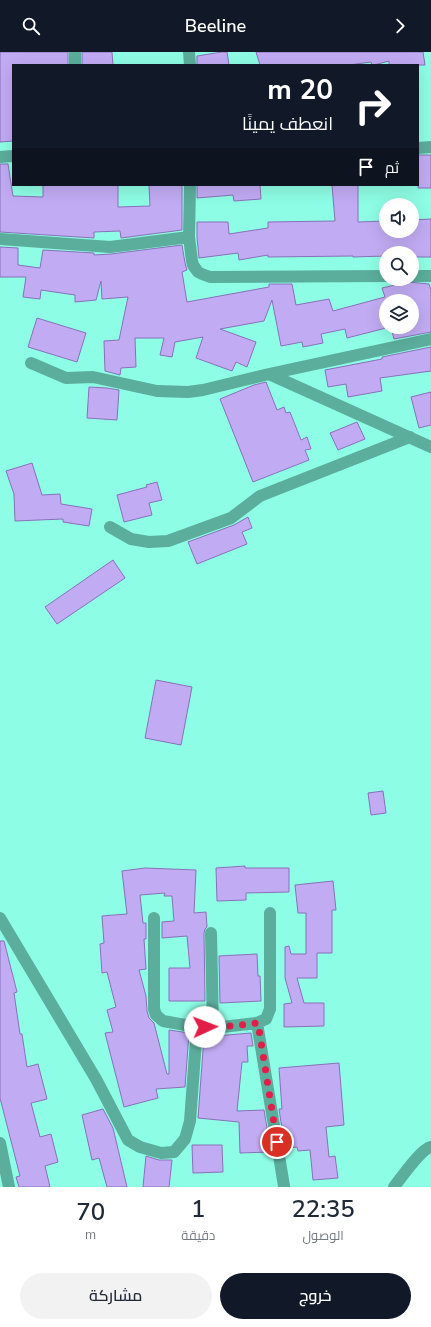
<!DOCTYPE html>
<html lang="ar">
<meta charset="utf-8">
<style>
:root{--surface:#fff;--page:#f2f2f3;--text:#1f2937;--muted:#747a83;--accent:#111827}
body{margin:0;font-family:"Nunito Sans",Cairo,sans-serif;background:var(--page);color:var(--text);direction:rtl;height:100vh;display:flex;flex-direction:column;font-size:15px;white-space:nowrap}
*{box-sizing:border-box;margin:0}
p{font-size:13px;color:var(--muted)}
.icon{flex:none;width:22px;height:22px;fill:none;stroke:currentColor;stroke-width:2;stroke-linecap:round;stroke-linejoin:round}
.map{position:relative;height:1135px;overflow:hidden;direction:ltr}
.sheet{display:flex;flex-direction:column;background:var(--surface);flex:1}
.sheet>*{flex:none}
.banner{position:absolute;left:12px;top:12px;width:407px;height:122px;border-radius:0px;box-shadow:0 4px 16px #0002;direction:rtl;background:#111827;color:#fff;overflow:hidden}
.controls{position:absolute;left:379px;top:146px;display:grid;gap:8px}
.controls a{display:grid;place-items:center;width:40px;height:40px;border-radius:50%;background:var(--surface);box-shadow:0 4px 16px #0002;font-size:20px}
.pin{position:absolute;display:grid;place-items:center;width:34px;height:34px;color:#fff;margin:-17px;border:2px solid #fff;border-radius:50%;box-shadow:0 1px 4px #0007}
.me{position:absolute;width:44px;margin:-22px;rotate:88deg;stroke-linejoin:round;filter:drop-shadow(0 0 3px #0008)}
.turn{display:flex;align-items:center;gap:14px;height:84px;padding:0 20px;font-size:18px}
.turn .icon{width:52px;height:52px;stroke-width:2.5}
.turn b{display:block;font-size:28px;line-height:34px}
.then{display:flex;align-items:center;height:38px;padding:0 20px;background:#0003;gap:8px;font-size:15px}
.eta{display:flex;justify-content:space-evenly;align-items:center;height:68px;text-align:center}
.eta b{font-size:24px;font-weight:600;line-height:28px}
.primary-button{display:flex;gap:8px;margin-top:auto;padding:8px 20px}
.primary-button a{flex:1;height:46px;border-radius:24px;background:var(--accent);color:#fff;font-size:16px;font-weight:600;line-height:46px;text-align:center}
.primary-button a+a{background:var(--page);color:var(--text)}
header{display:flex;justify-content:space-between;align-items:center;height:52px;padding:0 20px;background:var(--accent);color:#fff;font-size:18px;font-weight:600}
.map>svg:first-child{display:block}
.building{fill:#c1abf3;stroke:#8871b8}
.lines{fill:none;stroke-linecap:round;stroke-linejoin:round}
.street{stroke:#5bad9c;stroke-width:12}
.route{stroke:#e11d48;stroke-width:7;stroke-dasharray:0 12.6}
</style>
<header><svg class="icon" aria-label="forward" viewBox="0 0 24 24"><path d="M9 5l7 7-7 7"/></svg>Beeline<svg class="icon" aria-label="search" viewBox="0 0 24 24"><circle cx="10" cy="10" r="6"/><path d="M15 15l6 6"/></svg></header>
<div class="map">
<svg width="431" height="1135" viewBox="0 0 431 1135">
<rect width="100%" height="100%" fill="#8efde5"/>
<path class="building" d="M 0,0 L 68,0 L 68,13 L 13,13 L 13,89 L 0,90 Z
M 82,0 L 112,0 L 113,13 L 82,13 Z
M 222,0 L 227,0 L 229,13 L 197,13 L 197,4 Z
M 256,0 L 423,0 L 425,13 L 389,13 L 389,9 L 374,13 L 372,13 L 371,10 L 349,13 L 260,13 Z
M 418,103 L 431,103 L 431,136 L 418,136 Z
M 0,112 L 8,112 L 13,144 L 43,145 L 43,133 L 118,133 L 118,155 L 150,154 L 149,133 L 182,133 L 182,178 L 121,186 L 120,179 L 94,180 L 94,186 L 0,180 Z
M 197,133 L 260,133 L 261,147 L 234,149 L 233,143 L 197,146 Z
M 332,133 L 358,133 L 358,170 L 386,169 L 386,179 L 412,179 L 412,168 L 431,167 L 431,205 L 412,205 L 412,201 L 386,201 L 386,204 L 353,205 L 353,204 L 268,205 L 268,203 L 239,208 L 238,201 L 199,206 L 197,185 L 197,170 L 228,170 L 229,182 L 268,176 L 268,170 L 335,169 Z
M 182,193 L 185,211 L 187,218 L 182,220 L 187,250 L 269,235 L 269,232 L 292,232 L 296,253 L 329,247 L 333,259 L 385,245 L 382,236 L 408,230 L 429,232 L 431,238 L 431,280 L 394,287 L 391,275 L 412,275 L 412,249 L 386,249 L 386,276 L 347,286 L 345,277 L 321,282 L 323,291 L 303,295 L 302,290 L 281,294 L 272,248 L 264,269 L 220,277 L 256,290 L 247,315 L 236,310 L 232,319 L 196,306 L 203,285 L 175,290 L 172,305 L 160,303 L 164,286 L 135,286 L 136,315 L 121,316 L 120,323 L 105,319 L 104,289 L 119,288 L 128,245 L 102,247 L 101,229 L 96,248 L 75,250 L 75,243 L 41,238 L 40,247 L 23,245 L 26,225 L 0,225 L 0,195 L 18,196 L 18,213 L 40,216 L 43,198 L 94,201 L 94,203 L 111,202 Z
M 37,266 L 86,281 L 77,310 L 28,295 Z
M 431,295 L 431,319 L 380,326 L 382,339 L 348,345 L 346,332 L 328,335 L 325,318 L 382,307 L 382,305 Z
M 266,330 L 277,358 L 284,355 L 286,361 L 290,360 L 301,388 L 307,385 L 311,397 L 305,398 L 309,408 L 253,430 L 220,347 L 254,333 Z
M 89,335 L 107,336 L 119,338 L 117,368 L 87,366 Z
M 431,340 L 431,373 L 419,376 L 411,345 Z
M 357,370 L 365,387 L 338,398 L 330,381 Z
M 32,411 L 42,443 L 60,442 L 61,452 L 92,457 L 89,474 L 63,470 L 63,467 L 15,469 L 14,442 L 6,419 Z
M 157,430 L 162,448 L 149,451 L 152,463 L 124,470 L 117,443 L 147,435 L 146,433 Z
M 248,465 L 252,476 L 242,480 L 247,492 L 197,512 L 188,490 L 234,473 Z
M 113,508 L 125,526 L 57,572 L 45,555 Z
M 156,628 L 192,635 L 181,693 L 145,686 Z
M 383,739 L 386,761 L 371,763 L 368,741 Z
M 245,814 L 245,816 L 289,816 L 289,840 L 246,841 L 246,848 L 217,849 L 216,816 Z
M 145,816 L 196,818 L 194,861 L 206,860 L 207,875 L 205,877 L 204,881 L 205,949 L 169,949 L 169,916 L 190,916 L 187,884 L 162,886 L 162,870 L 174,869 L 172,844 L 164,844 L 165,841 L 140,843 L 143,871 L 146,871 L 146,887 L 144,887 L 146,917 L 139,918 L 146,944 L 147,959 L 149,966 L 154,971 L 167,1022 L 169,1022 L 169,978 L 189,981 L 185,1035 L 156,1037 L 158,1046 L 124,1055 L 105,981 L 113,980 L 107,958 L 116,955 L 107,920 L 102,921 L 100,892 L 104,891 L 102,864 L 127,862 L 122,819 Z
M 333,829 L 336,858 L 332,858 L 332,901 L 317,901 L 317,926 L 297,926 L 304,951 L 324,951 L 324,974 L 284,975 L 284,952 L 292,951 L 285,926 L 285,895 L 289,894 L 291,902 L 306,902 L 306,861 L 298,861 L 295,833 Z
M 0,889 L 4,889 L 17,940 L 14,941 L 20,982 L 22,982 L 27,1015 L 38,1012 L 47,1047 L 31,1051 L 40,1085 L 51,1082 L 58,1110 L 45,1114 L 50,1135 L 19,1135 L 16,1125 L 20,1124 L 0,1046 Z
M 257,902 L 258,924 L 260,924 L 261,949 L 220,951 L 219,904 Z
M 251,981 L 253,994 L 247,994 L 248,1010 L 242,1010 L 237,1059 L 264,1058 L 271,1100 L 240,1101 L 239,1070 L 198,1066 L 204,985 Z
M 339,1011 L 344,1073 L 326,1075 L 329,1105 L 335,1104 L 338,1126 L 313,1128 L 310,1098 L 298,1099 L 297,1095 L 285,1096 L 279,1057 L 282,1057 L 279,1016 Z
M 103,1057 L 113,1076 L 127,1135 L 107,1135 L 99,1106 L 92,1108 L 82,1063 Z
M 192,1093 L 222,1093 L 223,1120 L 193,1121 Z
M 146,1104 L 159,1108 L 172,1108 L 169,1135 L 143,1135 Z"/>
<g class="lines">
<path class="street" d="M 75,0 L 75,13
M 189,0 L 190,13
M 418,96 L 431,95
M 0,105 L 13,104
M 190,133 L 189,185 L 192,209 L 193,213 L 198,220 L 202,222 L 210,225 L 386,224
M 0,187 L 110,195 L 189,185
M 412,224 L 431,224
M 31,311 L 66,326 L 93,325 L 157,339 L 188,340 L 203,338 L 269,322 L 431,287
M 269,322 L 431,395
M 110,475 L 131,487 L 149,490 L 168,489 L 231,466 L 260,444 L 410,385
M 0,866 L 96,1027 L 128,1088 L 140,1095 L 161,1101 L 174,1100 L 185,1087 L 190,1069 L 197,975
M 154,866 L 154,957 L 156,963 L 163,969 L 197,975 L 213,976 L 257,971 L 266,967 L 270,957 L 270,861
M 211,881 L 213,976
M 257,971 L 284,1134
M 0,1091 L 9,1135
M 394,1135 C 401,1126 421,1097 431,1095"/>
</g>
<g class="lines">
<path class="route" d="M 205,975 L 213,976 L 258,971 L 277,1090"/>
</g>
</svg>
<div class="controls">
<a><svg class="icon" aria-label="sound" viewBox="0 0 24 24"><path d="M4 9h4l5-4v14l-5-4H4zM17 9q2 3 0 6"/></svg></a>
<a><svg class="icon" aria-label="search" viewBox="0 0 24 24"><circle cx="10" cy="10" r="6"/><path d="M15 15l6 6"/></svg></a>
<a><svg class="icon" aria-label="layers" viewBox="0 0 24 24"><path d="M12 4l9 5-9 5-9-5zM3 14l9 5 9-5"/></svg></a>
</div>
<div class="pin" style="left:277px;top:1090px;background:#d93025"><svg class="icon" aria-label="arrive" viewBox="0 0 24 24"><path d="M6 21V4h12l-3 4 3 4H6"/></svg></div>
<svg class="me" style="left:205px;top:975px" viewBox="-20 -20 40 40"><circle r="19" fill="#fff"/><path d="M0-13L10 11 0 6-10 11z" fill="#e11d48"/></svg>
<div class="banner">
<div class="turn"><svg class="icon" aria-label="right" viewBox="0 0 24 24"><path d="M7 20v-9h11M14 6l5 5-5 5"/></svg><div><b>20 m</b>انعطف يمينًا</div></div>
<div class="then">ثم<svg class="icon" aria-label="arrive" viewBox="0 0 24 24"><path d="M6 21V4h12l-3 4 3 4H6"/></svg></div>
</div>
</div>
<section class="sheet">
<div class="eta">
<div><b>22:35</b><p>الوصول</p></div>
<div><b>1</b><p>دقيقة</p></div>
<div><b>70</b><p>m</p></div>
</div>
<div class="primary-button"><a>خروج</a><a>مشاركة</a></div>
</section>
